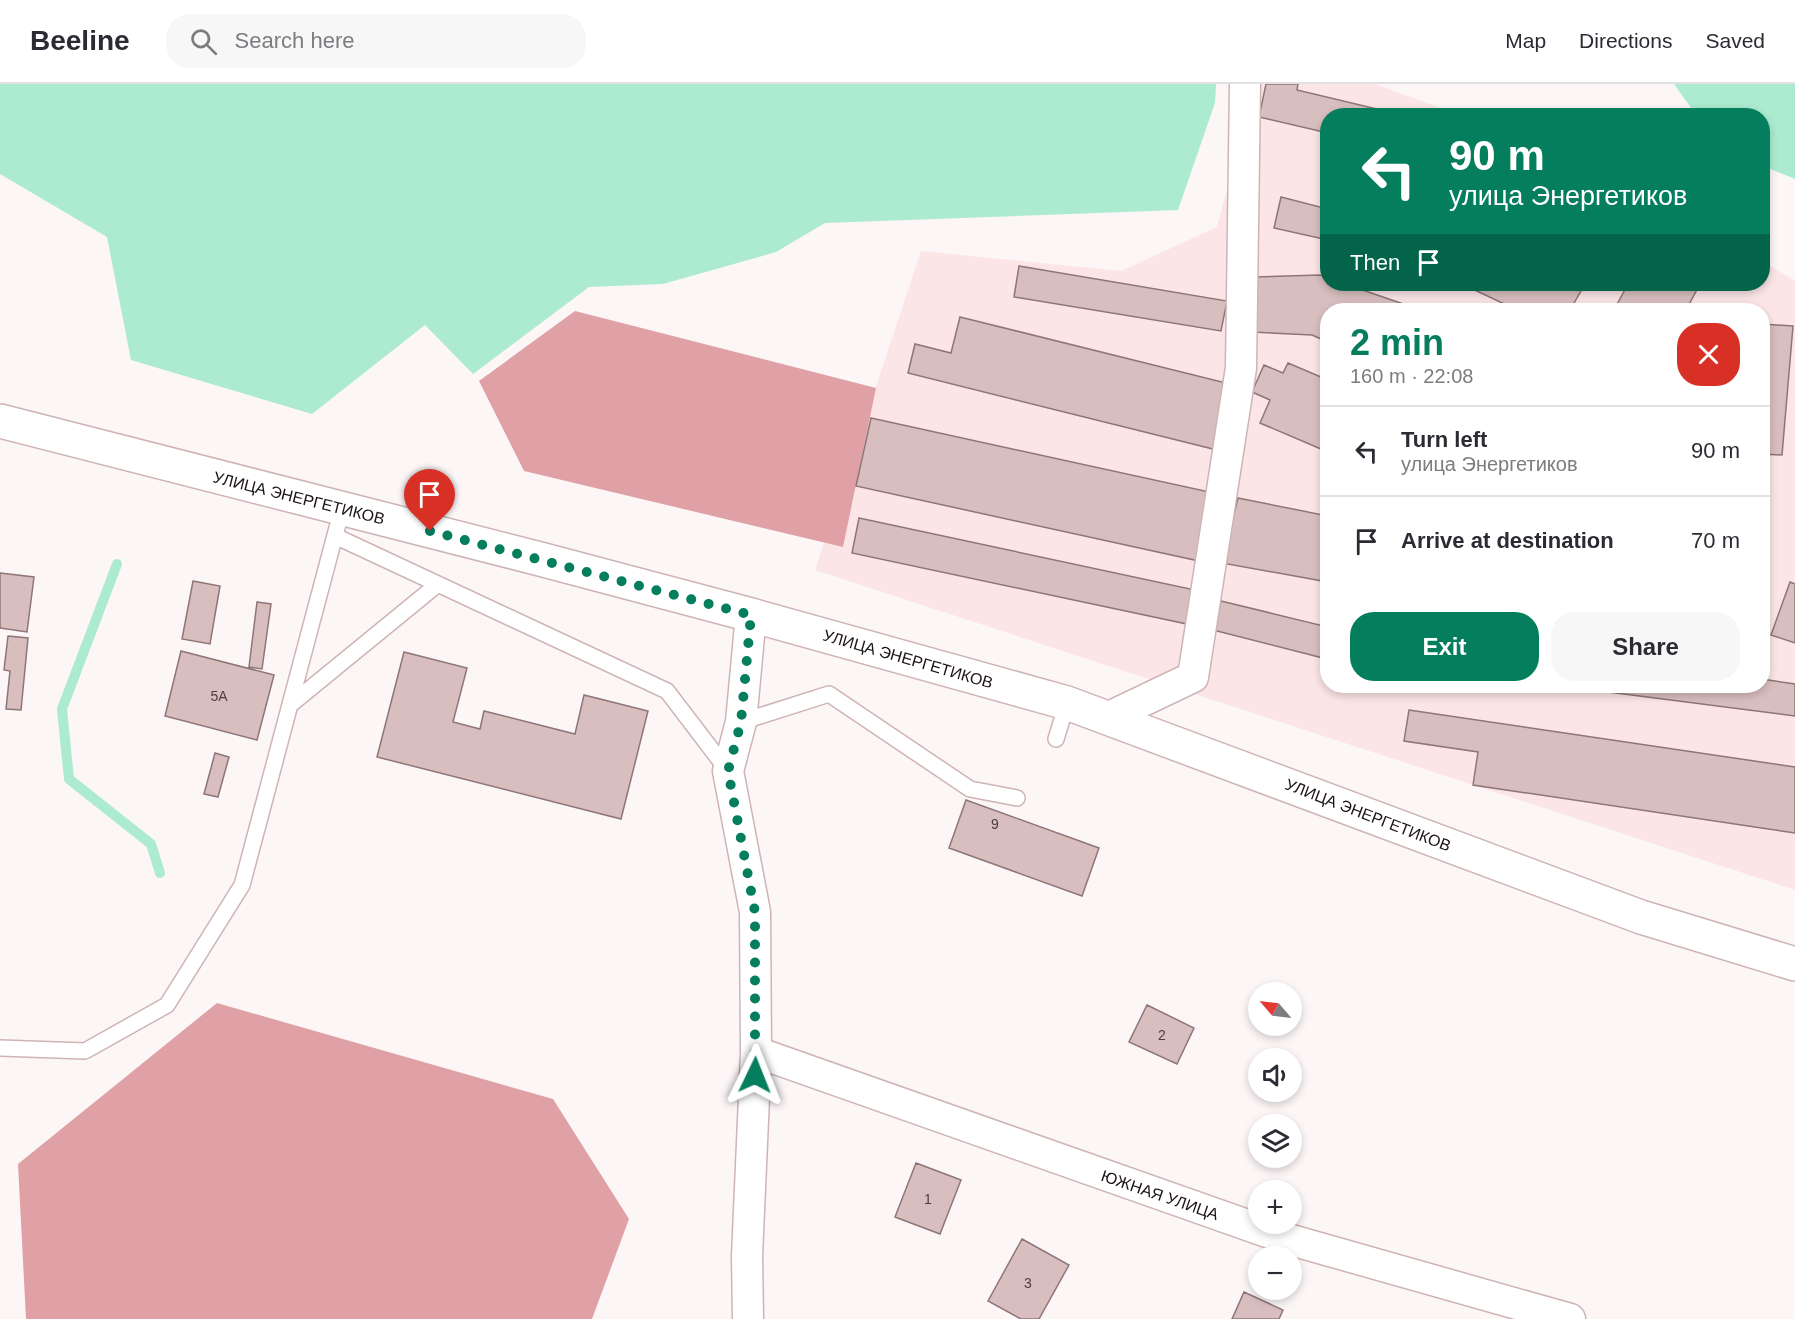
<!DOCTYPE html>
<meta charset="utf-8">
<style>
:root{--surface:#fff;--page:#f7f7f7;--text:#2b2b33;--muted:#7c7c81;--line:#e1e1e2;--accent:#047e5d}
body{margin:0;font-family:Arial,sans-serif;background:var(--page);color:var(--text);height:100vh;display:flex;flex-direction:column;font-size:22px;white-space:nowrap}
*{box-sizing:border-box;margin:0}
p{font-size:20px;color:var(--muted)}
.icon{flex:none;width:33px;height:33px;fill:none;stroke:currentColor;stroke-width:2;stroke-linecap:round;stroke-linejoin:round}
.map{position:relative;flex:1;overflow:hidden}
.sheet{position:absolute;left:1320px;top:219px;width:450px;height:390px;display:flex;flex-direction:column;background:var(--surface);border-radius:24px;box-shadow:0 3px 9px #0003}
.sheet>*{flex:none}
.top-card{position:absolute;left:1320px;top:24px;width:450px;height:183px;border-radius:24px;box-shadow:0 3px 9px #0003;background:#047e5d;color:#fff;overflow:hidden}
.needle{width:39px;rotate:298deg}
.tools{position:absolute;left:1248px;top:898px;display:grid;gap:12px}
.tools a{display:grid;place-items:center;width:54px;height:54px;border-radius:50%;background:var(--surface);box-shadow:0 3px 9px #0003;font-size:30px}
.pin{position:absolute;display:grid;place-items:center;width:51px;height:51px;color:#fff;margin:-62px -26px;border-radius:50% 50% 50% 0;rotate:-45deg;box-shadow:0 0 6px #0007}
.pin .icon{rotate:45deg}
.me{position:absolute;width:66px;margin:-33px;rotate:2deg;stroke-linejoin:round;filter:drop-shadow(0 0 4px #0008)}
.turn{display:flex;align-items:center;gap:21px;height:126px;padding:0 30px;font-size:27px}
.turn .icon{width:78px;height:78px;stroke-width:2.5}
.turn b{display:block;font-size:42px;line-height:51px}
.then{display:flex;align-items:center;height:57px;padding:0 30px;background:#0003;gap:12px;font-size:22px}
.round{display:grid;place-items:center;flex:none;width:63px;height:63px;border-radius:24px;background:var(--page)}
.headline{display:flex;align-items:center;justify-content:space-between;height:102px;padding:0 30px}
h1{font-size:36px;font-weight:600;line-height:45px;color:var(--accent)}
.button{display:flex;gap:12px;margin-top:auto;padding:12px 30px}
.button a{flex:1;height:69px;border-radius:24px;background:var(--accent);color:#fff;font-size:24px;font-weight:600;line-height:69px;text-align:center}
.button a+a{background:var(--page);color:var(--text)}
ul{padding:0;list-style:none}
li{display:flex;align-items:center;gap:18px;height:90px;padding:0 30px;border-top:2px solid var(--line)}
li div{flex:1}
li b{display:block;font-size:22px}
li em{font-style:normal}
header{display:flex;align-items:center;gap:36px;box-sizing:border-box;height:84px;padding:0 30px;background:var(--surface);border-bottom:2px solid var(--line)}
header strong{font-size:28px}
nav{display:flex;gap:33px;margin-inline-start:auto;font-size:21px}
.search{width:420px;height:54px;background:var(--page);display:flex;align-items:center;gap:15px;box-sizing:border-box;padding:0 21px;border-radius:24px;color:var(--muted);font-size:22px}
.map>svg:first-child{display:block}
.built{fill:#fbe5e6;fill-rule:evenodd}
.forest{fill:#dfa1a5}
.water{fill:#acebd0}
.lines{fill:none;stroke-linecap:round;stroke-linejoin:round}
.stream{stroke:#acebd0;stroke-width:10}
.building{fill:#d9bebf;stroke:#8e7577;stroke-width:1.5}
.lane-casing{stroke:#cfb4b5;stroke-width:18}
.street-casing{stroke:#cfb4b5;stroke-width:33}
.secondary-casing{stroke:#cfb4b5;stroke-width:36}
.lane{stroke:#fff;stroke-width:15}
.street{stroke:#fff;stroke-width:30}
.secondary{stroke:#fff;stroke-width:33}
.route{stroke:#047e5d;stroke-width:10;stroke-dasharray:0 18}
.labels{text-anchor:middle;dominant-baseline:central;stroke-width:6;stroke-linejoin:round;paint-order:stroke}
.number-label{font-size:14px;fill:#4c3e3f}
.street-label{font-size:16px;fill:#1d1414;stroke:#fff}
</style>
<header>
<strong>Beeline</strong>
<div class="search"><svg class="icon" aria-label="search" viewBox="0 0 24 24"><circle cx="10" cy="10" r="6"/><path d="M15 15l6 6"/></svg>Search here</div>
<nav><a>Map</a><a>Directions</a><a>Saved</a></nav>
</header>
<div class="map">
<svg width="1795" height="1235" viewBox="0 0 1795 1235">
<rect width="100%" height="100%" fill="#fcf6f7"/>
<path class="built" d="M 1255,0 L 1375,0 L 1460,31 L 1328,32 L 1328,200 L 1762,200 L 1763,177 L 1795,197 L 1795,806 L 815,486 L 921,167 L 1121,187 L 1217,143 ZM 1328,226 L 1762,226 L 1762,602 L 1328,602 Z"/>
<path class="forest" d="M 575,227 L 876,304 L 843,463 L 524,387 L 479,297 Z
M 217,919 L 553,1015 L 629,1135 L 592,1235 L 26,1235 L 18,1080 Z"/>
<path class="water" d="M 0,0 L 1216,0 L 1215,19 L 1178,126 L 825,139 L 776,168 L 663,200 L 589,203 L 473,290 L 425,241 L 312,330 L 131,276 L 107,153 L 0,90 Z
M 1674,0 L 1795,0 L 1795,95 L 1763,82 L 1762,32 L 1696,31 Z"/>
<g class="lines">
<path class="stream" d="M 117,480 L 62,625 L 69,695 L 151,760 L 160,789"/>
</g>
<path class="building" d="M 1266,0 L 1298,0 L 1297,6 L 1406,32 L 1328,32 L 1328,49 L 1259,33 Z
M 1281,113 L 1328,125 L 1328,156 L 1274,144 Z
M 1019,182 L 1227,217 L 1221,247 L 1014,213 Z
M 1320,191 L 1328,193 L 1328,200 L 1345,200 L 1421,226 L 1328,226 L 1328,258 L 1312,251 L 1252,248 L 1254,193 Z
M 1462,200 L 1585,200 L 1570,226 L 1517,226 Z
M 1628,200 L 1700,200 L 1686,226 L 1614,226 Z
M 960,233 L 1230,300 L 1213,365 L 908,289 L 915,260 L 951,269 Z
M 1762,240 L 1793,242 L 1782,371 L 1762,370 Z
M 1288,279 L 1328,296 L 1328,368 L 1260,339 L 1270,316 L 1252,308 L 1264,281 L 1283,289 Z
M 871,334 L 1214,409 L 1199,477 L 856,402 Z
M 1238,414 L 1328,432 L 1328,498 L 1222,479 Z
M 859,434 L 1195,506 L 1187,540 L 852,469 Z
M 0,489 L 34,493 L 27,548 L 0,544 Z
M 193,497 L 220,502 L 210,560 L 182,555 Z
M 1790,498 L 1795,500 L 1795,559 L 1771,551 Z
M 1221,517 L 1328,543 L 1328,557 L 1323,574 L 1213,546 Z
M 257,518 L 271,520 L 262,585 L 249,583 Z
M 8,552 L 28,554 L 21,626 L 6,625 L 10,587 L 4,586 Z
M 181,567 L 274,591 L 257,656 L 165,632 Z
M 404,568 L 467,584 L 453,638 L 480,645 L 484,627 L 575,650 L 584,611 L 648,627 L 621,735 L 377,673 Z
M 1762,595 L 1795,600 L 1795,632 L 1569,603 L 1762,602 Z
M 1409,626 L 1795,683 L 1795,749 L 1473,701 L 1478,668 L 1404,657 Z
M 215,669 L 229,673 L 218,713 L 204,710 Z
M 966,716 L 1099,764 L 1082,812 L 949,764 Z
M 1147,921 L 1194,944 L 1177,980 L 1129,958 Z
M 916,1079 L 961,1096 L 940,1150 L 895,1133 Z
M 1022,1155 L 1069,1181 L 1039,1235 L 1021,1235 L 988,1217 Z
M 1244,1208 L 1283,1226 L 1279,1235 L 1232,1235 Z"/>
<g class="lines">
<defs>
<path id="lane" d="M 335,452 L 667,607 L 728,687
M 290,621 L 438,500
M 741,638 L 829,610 L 970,705 L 1017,714
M 1056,655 L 1067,619
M 0,964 L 85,967 L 167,921 L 242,801 L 342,425"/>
<path id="street" d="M 1107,634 L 1193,593 L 1241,284 L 1245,0
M 756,968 L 1284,1154 L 1570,1235
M 748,1235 L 747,1172 L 756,968 L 755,828 L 728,687 L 741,638 L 751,531"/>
<path id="secondary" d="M 0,337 L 540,475 L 751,531 L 1067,619 L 1641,833 L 1795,880"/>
</defs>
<use href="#lane" class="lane-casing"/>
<use href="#street" class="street-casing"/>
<use href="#secondary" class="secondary-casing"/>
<use href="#lane" class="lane"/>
<use href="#street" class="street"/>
<use href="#secondary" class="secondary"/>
</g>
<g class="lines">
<path class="route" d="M 430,447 L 751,531 L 741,638 L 728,687 L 755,828 L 755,991"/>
</g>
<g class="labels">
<g class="number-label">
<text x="219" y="612">5А</text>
<text x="995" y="740">9</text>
<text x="1162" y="951">2</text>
<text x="928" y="1115">1</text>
<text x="1028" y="1199">3</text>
</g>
<g class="street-label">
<text transform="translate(299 414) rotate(14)">УЛИЦА ЭНЕРГЕТИКОВ</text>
<text transform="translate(908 575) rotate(16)">УЛИЦА ЭНЕРГЕТИКОВ</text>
<text transform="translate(1368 731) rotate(21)">УЛИЦА ЭНЕРГЕТИКОВ</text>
<text transform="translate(1160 1111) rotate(19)">ЮЖНАЯ УЛИЦА</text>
</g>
</g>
</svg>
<div class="tools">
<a><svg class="needle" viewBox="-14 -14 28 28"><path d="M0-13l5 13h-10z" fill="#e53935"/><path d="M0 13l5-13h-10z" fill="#7c7c81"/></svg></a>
<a><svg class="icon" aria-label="sound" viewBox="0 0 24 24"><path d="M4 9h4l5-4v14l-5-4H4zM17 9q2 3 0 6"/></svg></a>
<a><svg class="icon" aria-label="layers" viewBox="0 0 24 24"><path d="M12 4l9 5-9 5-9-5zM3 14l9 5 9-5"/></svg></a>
<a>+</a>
<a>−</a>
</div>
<div class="pin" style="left:430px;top:447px;background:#d93025"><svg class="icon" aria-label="arrive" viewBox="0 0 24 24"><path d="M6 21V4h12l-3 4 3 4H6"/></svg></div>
<svg class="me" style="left:755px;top:991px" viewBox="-20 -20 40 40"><path d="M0-17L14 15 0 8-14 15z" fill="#047e5d" stroke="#fff" stroke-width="4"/></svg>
<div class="top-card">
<div class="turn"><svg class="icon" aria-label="left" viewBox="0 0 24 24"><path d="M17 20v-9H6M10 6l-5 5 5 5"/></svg><div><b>90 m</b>улица Энергетиков</div></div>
<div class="then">Then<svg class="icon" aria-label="arrive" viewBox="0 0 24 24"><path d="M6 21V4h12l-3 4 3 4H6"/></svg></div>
</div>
<section class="sheet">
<div class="headline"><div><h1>2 min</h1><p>160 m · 22:08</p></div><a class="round" style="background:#d93025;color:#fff"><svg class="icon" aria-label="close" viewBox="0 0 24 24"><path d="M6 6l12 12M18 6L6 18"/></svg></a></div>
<ul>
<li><svg class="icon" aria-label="left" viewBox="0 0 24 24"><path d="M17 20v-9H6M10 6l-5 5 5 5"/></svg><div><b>Turn left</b><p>улица Энергетиков</p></div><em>90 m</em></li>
<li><svg class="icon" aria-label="arrive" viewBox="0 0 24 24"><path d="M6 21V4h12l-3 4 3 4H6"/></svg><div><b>Arrive at destination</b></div><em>70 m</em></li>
</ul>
<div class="button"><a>Exit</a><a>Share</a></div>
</section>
</div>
